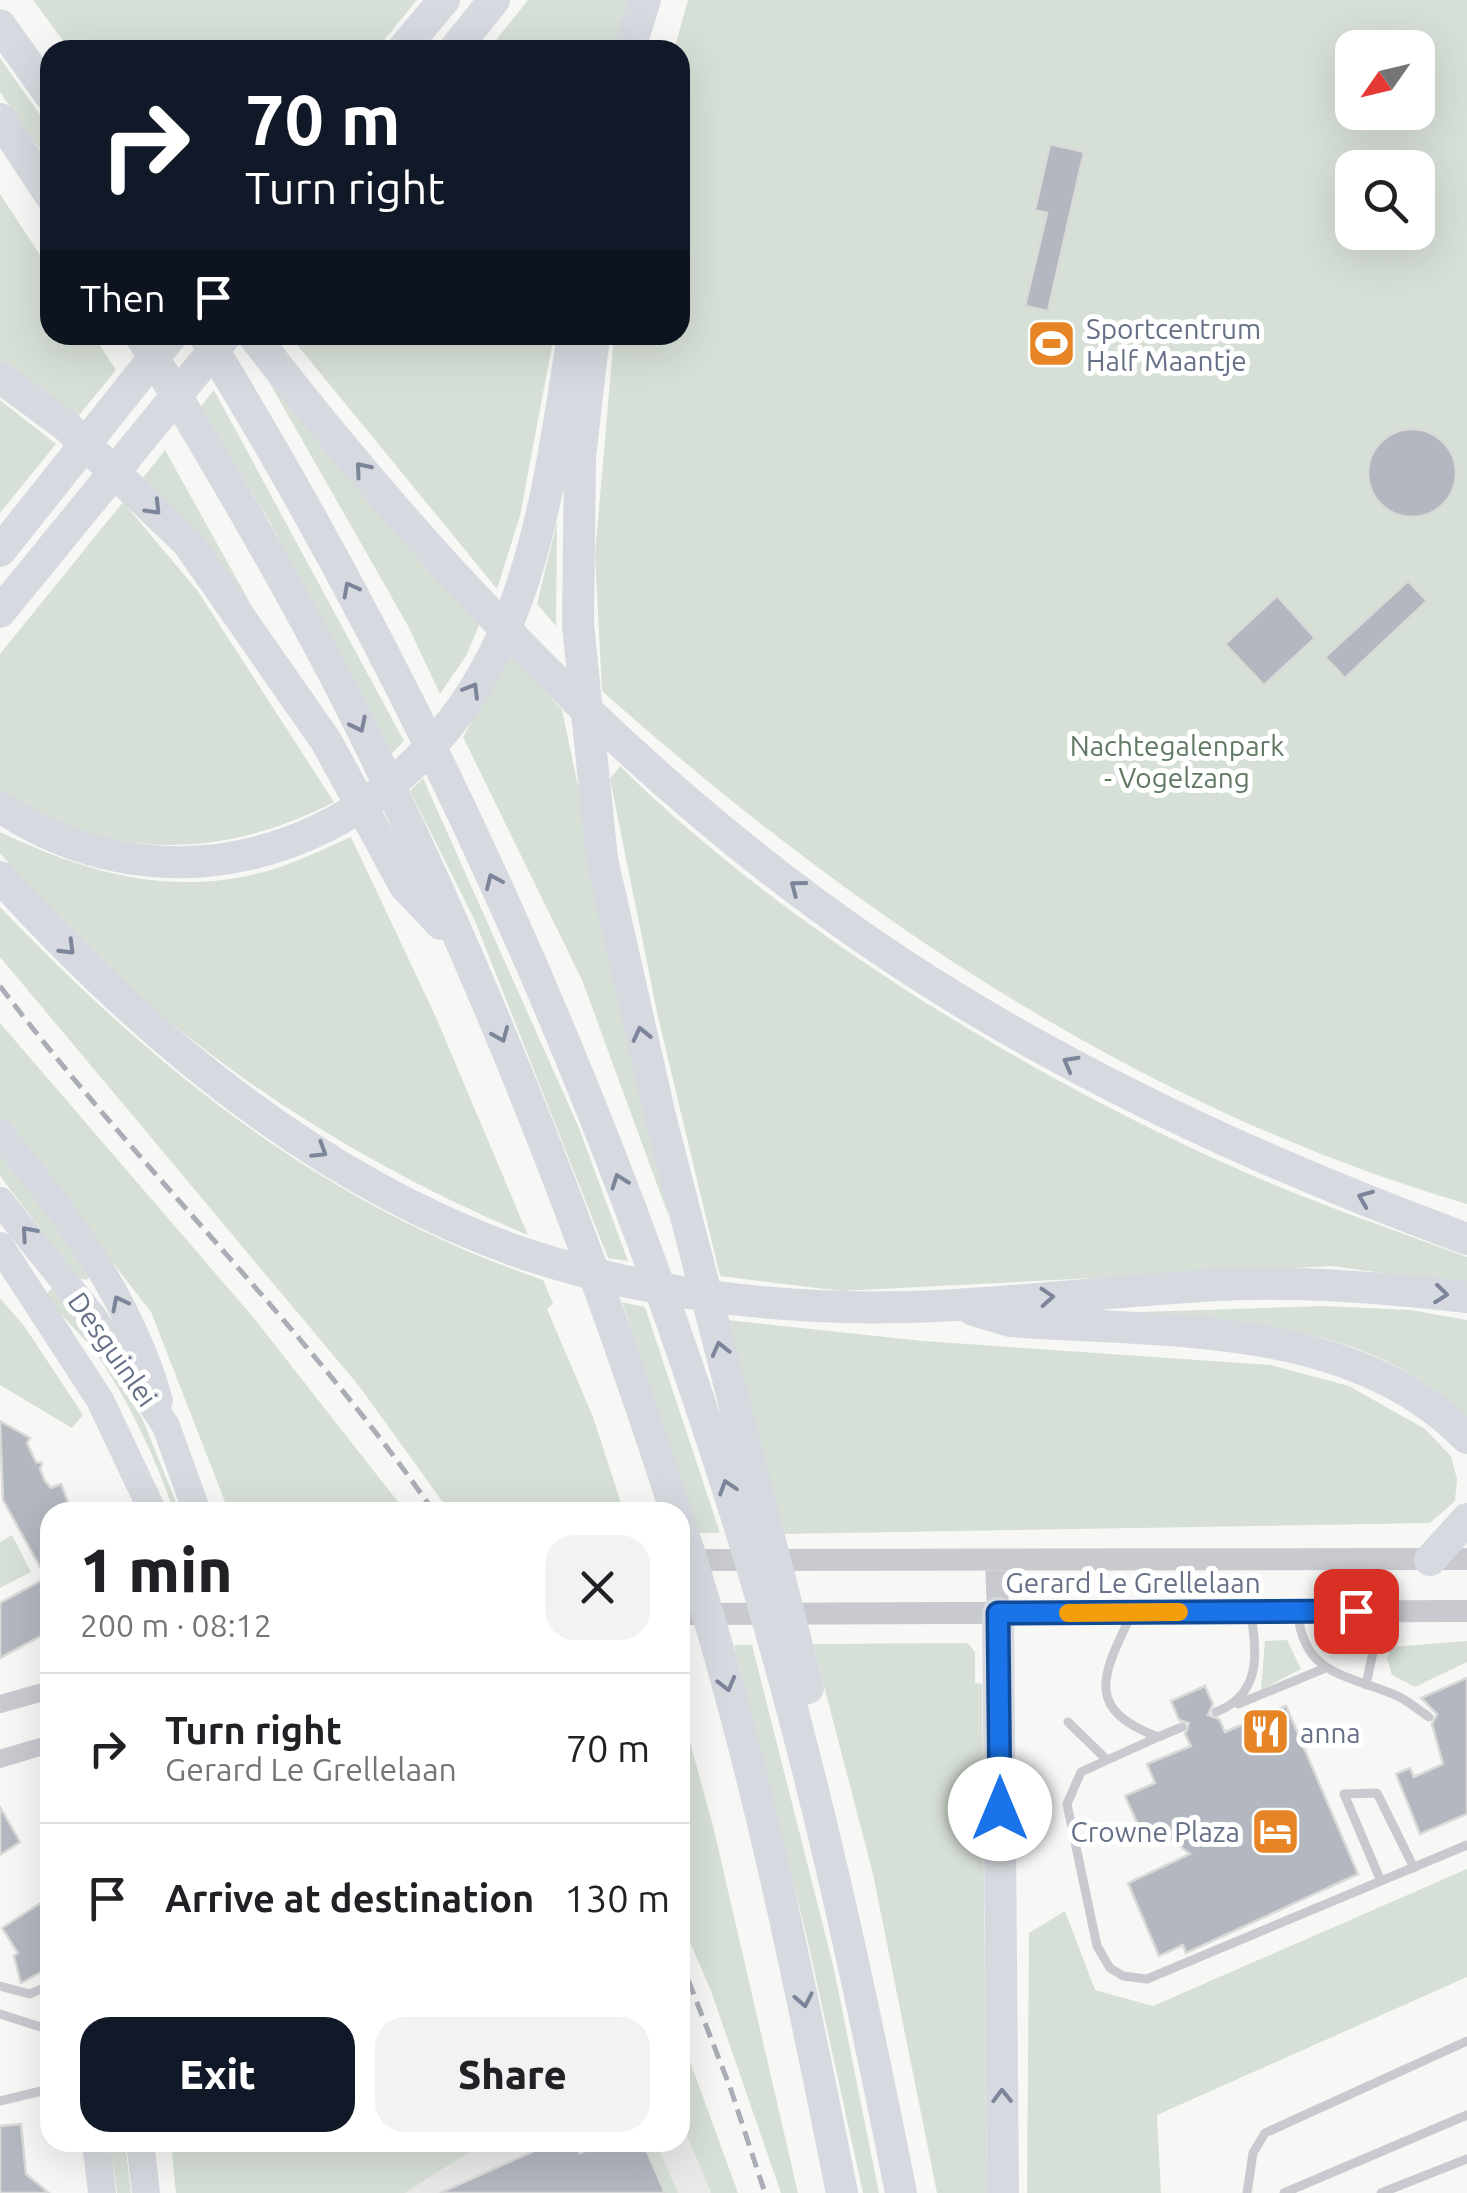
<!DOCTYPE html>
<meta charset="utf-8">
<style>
:root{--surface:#fff;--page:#f2f2f2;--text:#202124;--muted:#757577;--line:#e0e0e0;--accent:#111827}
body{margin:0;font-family:Ubuntu,sans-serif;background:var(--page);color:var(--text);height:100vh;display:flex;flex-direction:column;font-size:38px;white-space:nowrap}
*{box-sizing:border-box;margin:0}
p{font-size:32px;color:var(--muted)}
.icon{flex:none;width:55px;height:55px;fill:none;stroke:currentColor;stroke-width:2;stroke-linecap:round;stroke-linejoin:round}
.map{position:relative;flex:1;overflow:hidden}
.panel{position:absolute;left:40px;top:1502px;width:650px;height:650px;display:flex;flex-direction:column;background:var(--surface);border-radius:30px;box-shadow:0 10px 40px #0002}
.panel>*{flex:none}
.guide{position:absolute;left:40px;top:40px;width:650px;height:305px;border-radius:30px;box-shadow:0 10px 40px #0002;background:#111827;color:#fff;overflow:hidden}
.needle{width:65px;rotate:236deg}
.tools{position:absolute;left:1335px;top:30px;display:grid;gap:20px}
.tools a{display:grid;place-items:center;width:100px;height:100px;border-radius:20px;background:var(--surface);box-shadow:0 10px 40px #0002;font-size:50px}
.pin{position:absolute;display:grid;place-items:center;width:85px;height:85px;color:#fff;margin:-42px;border-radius:20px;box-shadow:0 5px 15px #0006}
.me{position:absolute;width:110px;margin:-55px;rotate:0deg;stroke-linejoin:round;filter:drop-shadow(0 0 8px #0008)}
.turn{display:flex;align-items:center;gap:35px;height:210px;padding:0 40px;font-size:45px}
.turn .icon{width:130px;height:130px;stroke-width:2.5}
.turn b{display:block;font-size:70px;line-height:85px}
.then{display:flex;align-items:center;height:95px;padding:0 40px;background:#0003;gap:20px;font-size:38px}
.round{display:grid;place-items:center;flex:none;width:105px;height:105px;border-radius:30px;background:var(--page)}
.head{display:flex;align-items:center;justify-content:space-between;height:170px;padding:0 40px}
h1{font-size:60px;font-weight:800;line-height:75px}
.button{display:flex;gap:20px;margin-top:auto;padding:20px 40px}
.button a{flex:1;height:115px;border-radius:30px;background:var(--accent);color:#fff;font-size:40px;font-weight:800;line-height:115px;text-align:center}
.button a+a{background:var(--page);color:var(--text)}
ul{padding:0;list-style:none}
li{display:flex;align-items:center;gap:30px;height:150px;padding:0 40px;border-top:2px solid var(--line)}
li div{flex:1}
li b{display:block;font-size:38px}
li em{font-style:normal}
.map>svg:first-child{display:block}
.built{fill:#e8e9e8}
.green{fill:#d7e0d6;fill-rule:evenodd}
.building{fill:#b3b7bf;stroke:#d9dad7;stroke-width:2.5}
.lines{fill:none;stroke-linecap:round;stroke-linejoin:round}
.service{stroke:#c8cacf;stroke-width:9}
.minor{stroke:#c8cacf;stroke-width:18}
.tertiary{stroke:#c8cacf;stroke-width:22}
.primary{stroke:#d6d9df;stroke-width:28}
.motorway{stroke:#d6d9df;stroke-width:32}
.rail{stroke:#aaadb5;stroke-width:5;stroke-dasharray:15 8;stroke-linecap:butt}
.oneway{stroke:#7c8599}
.route-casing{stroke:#114b97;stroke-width:25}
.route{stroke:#1a73e8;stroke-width:18}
.slow{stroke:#f59e0b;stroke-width:18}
.labels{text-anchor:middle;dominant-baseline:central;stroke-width:10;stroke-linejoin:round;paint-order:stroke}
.poi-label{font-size:28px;fill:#667087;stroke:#fff;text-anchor:start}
.park-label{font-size:28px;fill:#617963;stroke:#fff}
.street-label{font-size:28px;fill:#667087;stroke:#fff}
</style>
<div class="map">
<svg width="1467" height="2193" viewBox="0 0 1467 2193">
<rect width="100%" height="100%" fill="#f7f8f5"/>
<path class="built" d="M 680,2119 L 711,2193 L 405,2193 L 484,2143 L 680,2142 Z"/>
<path class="green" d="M 33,0 L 417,0 L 376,50 L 70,50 Z
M 528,0 L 632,0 L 617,50 L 488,50 Z
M 688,0 L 1467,0 L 1467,1204 C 1141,1109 854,915 602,691 L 595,554 L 614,335 L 680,335 L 680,50 L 674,50 ZM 1352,48 L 1418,48 L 1418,112 L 1352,112 ZM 1352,168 L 1418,168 L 1418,232 L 1352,232 Z
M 0,58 L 50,129 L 50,164 L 0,92 Z
M 0,194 L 50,270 L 50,335 L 93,335 L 116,370 L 77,418 L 0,360 Z
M 289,335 L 554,335 L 520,516 L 497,589 Z
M 256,359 L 479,625 L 466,656 L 440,694 L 408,626 Z
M 214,390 L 404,741 L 390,755 L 272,526 L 201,406 Z
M 0,400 L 56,444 L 0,513 Z
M 165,450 L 249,601 L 246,603 L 142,479 Z
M 123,502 L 197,590 L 334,802 C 224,859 105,863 0,791 L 0,654 Z
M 557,522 L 556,626 L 537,604 Z
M 510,655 L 562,710 L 669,1217 L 582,980 L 463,737 Z
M 620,766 C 782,927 1032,1079 1240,1170 C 1314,1203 1391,1229 1467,1257 L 1467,1285 L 1332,1266 L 841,1291 L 720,1276 L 658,1017 L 610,779 Z
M 423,778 L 579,1128 L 628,1261 L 608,1258 L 475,921 L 410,791 Z
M 0,832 C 89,874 173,898 271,870 C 298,862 325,848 351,837 L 435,1015 L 528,1235 C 326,1151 140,1023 0,853 Z
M 0,907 C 160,1074 323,1204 543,1280 L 553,1303 L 547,1309 L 593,1417 L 624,1512 L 450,1512 L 359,1386 L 0,957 Z
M 0,1023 L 253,1317 L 406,1512 L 229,1512 L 151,1312 L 0,1118 Z
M 0,1146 L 91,1275 L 86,1280 L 78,1278 L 0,1176 Z
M 58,1283 L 142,1418 L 180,1512 L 174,1512 C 156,1459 131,1406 100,1359 C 85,1337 62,1318 45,1295 Z
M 0,1298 L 25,1327 L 83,1415 L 72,1428 L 0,1385 Z
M 622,1302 L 645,1307 L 720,1533 L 699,1533 Z
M 1323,1306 L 1411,1310 L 1467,1320 L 1467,1417 C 1362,1319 1241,1324 1108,1313 Z
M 727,1320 L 923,1341 L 1271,1365 L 1349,1386 L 1425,1429 L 1451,1456 L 1457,1479 L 1455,1501 L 1430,1523 L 782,1534 Z
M 12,1535 L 31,1572 L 0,1588 L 0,1542 Z
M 1287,1640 L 1301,1669 L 1261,1690 L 1265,1641 Z
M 1467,1641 L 1467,1662 L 1415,1687 L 1392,1675 L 1387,1659 L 1391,1647 Z
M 968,1643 L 975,1652 L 975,1683 L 982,1684 L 987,2193 L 937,2193 L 873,1874 L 813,1644 Z
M 734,1645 L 752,1645 L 834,1969 L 879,2193 L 863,2193 L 807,1938 Z
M 680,1705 L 714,1830 L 798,2193 L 781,2193 L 711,1991 L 680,1919 Z
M 1467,1869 L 1467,1977 L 1157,2115 L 1161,2193 L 1027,2193 L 1029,1933 L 1065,1911 L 1095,1990 L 1153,2006 Z
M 680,2034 L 738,2193 L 711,2193 L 680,2119 Z
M 110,2143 L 125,2143 L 131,2193 L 117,2193 Z
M 171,2143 L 171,2142 L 484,2143 L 405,2193 L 176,2193 Z
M 643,2143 L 656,2143 L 678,2193 L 665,2193 Z"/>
<path class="building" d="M 1050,144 L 1084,152 L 1048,311 L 1025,306 L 1047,213 L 1035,210 Z
M1368 473a44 44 0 1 1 88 0a44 44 0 1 1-88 0Z
M 1408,581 L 1427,601 L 1345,678 L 1325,657 Z
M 1277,596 L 1315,638 L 1264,685 L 1225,644 Z
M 0,1421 L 30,1438 L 27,1443 L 36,1462 L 42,1463 L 40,1469 L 45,1481 L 51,1488 L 61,1484 L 72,1512 L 50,1512 L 50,1631 L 0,1658 L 0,1603 L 46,1578 L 3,1500 Z
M 1467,1678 L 1467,1814 L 1420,1834 L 1396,1774 L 1410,1768 L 1414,1777 L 1443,1764 L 1432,1724 L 1437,1714 L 1421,1698 Z
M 1205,1686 L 1213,1704 L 1208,1715 L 1219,1719 L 1225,1732 L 1286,1706 L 1358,1874 L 1186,1953 L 1183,1945 L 1159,1956 L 1128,1883 L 1190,1854 L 1158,1829 L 1143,1836 L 1125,1796 L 1155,1783 L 1147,1764 L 1191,1746 L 1185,1734 L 1189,1723 L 1179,1720 L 1171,1701 Z
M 0,1807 L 20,1842 L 0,1855 Z
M 50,1897 L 50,1967 L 21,1983 L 14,1956 L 18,1953 L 2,1928 Z
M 21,2124 L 26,2174 L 49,2193 L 0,2193 L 0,2126 Z
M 554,2142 L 576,2142 L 580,2153 L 605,2142 L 643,2142 L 665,2193 L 440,2193 Z"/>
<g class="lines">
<path class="service" d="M 1298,1614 C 1304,1676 1349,1675 1395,1695 C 1408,1700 1418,1710 1429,1717
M 1131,1615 C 1102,1676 1084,1709 1158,1737 L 1182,1727
M 1366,1685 L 1381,1614
M 1238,1704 L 1323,1669
M 1216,1712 C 1260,1695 1258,1656 1251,1615
M 1068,1722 L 1106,1759
M 1158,1737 L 1081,1772 L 1067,1804 L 1097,1946 L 1110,1968 L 1123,1976 L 1147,1979 L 1467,1845
M 1380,1879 L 1344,1794 L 1377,1793 L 1414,1868
M 0,1986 L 30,1994 L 50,1985
M 0,2014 L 50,2030
M 0,2101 L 50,2089
M 1247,2193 L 1253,2153 L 1265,2133 L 1467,2041
M 1284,2193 L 1467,2115
M 1381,2193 L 1467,2159"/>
<path class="minor" d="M 0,1704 L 50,1690
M 0,1759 L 50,1744"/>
<path class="tertiary" d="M 680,1560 L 1467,1559
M 996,1561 L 998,1613
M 680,1614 L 1467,1611"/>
<path class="primary" d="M 0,1133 C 67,1215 130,1297 159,1401
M 0,1201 L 93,1317 L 166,1426 L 197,1512
M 0,1246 L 100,1400 L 153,1512
M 96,2142 L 102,2193
M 140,2142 L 146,2193"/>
<path class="motorway" d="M 0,25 L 50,95
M 402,50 L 444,0
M 454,50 L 494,0
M 629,50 L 645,0
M 0,119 L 50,195
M 140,335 C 217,463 293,591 360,725 C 486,979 589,1243 676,1512
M 204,335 C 431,704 609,1107 738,1521 C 807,1741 856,1967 901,2193
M 253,335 C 455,598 696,846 984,1015 C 1136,1105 1301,1178 1467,1239
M 594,335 L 580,457 L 578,625 L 602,859 L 660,1116 L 808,1688
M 0,377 L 66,426 L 188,543 L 326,741 L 405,886 L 441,924
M 0,551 L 172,335
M 0,612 L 226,335
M 0,807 C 188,931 415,834 502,637 C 544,542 557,437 573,335
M 0,877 C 143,1035 321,1184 525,1254 C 618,1285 719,1301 817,1306 C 950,1313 1086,1292 1218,1285 C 1302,1281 1384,1288 1467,1297
M 973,1310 L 1010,1321 C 1164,1333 1351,1319 1467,1438
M 680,1524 C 751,1742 797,1968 842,2193
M 1430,1560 L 1467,1519
M 998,1613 L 1003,2193"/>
<path class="rail" d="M 0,986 C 137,1168 304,1324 434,1512
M 680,1959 L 730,2087 L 765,2193"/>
</g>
<defs><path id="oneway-chevron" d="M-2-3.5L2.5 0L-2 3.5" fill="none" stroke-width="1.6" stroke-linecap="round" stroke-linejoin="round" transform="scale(2.5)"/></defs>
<g class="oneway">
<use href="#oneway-chevron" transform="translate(362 469) rotate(-130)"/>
<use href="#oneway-chevron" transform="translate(154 508) rotate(46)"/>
<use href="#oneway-chevron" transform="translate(350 589) rotate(-118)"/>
<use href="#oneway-chevron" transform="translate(472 690) rotate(-59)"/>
<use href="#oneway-chevron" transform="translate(359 725) rotate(64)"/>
<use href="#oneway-chevron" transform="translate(493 881) rotate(-114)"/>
<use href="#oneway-chevron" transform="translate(797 887) rotate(-143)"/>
<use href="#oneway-chevron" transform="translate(68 948) rotate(45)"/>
<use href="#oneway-chevron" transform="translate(641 1034) rotate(-103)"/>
<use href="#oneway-chevron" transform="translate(501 1035) rotate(67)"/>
<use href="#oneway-chevron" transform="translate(1070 1063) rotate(-151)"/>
<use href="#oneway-chevron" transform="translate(320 1151) rotate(32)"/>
<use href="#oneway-chevron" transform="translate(619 1181) rotate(-110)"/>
<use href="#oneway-chevron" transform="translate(1365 1198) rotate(-158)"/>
<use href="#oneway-chevron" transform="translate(28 1233) rotate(-131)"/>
<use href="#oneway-chevron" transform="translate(1441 1294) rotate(6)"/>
<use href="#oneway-chevron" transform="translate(1047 1297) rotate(-4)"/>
<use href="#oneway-chevron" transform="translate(119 1303) rotate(-117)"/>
<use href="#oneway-chevron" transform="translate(720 1349) rotate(-104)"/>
<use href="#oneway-chevron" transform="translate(727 1487) rotate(-108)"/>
<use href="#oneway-chevron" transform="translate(727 1684) rotate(75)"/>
<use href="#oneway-chevron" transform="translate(804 2000) rotate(79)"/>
<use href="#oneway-chevron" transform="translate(1002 2096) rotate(-91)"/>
</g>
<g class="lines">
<defs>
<path id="route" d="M 1000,1809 L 998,1613 L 1356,1611"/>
</defs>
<use href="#route" class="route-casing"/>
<use href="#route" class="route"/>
<path class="slow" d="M 1068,1613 L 1179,1612"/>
</g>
<defs>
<symbol id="stadium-square" viewBox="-11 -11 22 22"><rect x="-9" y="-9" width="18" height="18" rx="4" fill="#e78526" stroke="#fff"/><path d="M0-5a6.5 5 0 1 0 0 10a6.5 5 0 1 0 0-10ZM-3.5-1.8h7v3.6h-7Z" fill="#fff"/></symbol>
<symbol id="restaurant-square" viewBox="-11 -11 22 22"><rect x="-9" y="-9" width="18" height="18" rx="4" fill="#e78526" stroke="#fff"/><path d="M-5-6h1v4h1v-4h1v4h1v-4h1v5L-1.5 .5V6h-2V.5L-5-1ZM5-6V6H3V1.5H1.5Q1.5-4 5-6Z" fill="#fff"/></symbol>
<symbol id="hotel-square" viewBox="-11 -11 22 22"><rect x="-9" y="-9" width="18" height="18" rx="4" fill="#e78526" stroke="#fff"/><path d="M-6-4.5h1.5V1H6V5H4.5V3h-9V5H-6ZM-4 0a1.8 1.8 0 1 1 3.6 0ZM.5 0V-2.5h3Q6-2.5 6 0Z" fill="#fff"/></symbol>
</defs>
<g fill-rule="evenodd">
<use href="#stadium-square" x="1024" y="316" width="55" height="55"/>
<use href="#restaurant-square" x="1238" y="1704" width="55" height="55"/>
<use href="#hotel-square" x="1248" y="1804" width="55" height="55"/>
</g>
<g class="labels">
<g class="poi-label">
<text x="1086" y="328">Sportcentrum<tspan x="1086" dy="32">Half Maantje</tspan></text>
<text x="1300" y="1732">anna</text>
<text x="1240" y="1831" text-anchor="end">Crowne Plaza</text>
</g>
<g class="park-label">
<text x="1177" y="745">Nachtegalenpark<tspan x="1177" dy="32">- Vogelzang</tspan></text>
</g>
<g class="street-label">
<text transform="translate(113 1349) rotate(55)">Desguinlei</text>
<text x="1133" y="1582">Gerard Le Grellelaan</text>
</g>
</g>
</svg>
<div class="tools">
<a><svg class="needle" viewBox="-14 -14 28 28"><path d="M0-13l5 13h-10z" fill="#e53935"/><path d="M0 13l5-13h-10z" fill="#757577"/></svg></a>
<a><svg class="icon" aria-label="search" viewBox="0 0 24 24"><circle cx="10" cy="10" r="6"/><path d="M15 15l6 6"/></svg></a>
</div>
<div class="pin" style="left:1356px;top:1611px;background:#d93025"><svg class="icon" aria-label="arrive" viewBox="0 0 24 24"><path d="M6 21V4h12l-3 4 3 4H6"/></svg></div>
<svg class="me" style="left:1000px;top:1809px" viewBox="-20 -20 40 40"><circle r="19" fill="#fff"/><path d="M0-13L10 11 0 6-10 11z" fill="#1a73e8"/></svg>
<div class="guide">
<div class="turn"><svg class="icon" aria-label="right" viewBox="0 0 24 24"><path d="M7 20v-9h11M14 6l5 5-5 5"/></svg><div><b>70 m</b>Turn right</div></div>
<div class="then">Then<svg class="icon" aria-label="arrive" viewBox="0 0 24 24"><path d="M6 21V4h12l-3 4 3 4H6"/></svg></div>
</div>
<section class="panel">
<div class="head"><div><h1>1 min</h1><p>200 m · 08:12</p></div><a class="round"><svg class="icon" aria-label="close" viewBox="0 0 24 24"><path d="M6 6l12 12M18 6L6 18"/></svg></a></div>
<ul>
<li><svg class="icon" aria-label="right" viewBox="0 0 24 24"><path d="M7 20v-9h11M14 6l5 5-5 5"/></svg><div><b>Turn right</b><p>Gerard Le Grellelaan</p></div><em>70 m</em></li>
<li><svg class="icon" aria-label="arrive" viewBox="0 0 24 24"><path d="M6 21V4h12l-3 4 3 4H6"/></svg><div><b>Arrive at destination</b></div><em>130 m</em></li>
</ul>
<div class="button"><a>Exit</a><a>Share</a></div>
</section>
</div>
